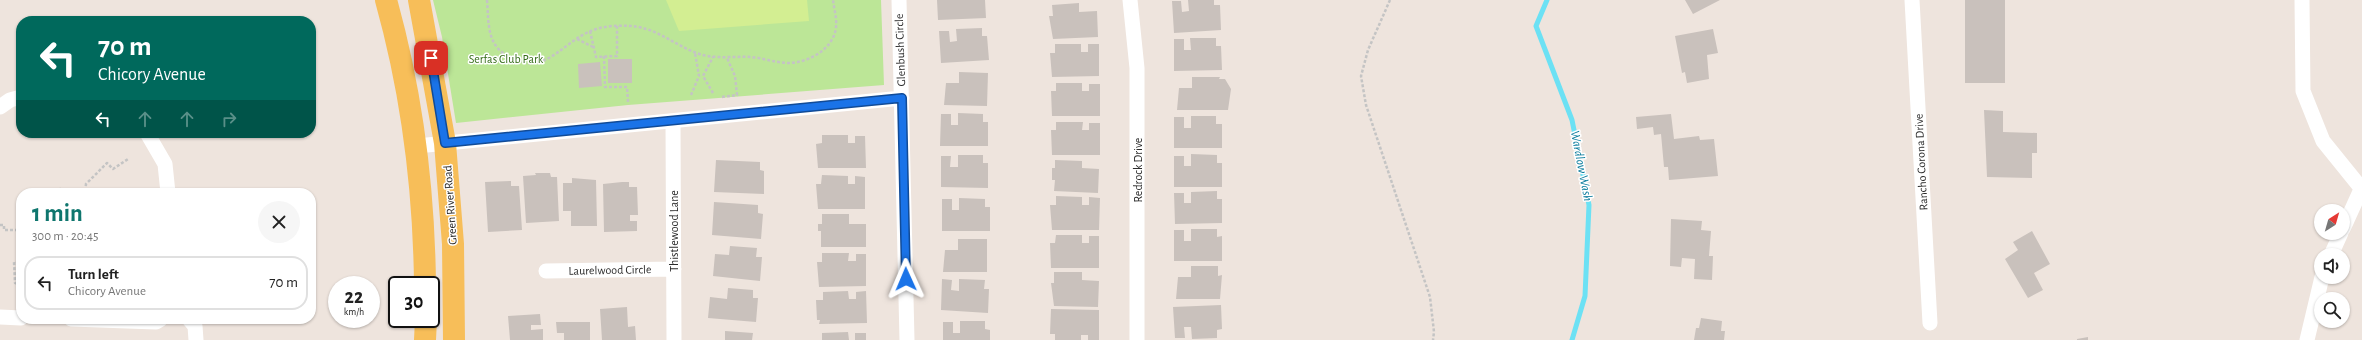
<!DOCTYPE html>
<meta charset="utf-8">
<style>
:root{--surface:#fff;--page:#f6f6f6;--text:#222;--muted:#767676;--line:#e0e0e0;--accent:#0f766e}
body{margin:0;font-family:"Alegreya Sans",sans-serif;background:var(--page);color:var(--text);height:100vh;display:flex;flex-direction:column;font-size:15px;white-space:nowrap}
*{box-sizing:border-box;margin:0}
p{font-size:13px;color:var(--muted)}
.icon{flex:none;width:22px;height:22px;fill:none;stroke:currentColor;stroke-width:2;stroke-linecap:round;stroke-linejoin:round}
.map{position:relative;flex:1;overflow:hidden}
.side{position:absolute;left:16px;top:188px;width:300px;height:136px;display:flex;flex-direction:column;background:var(--surface);border-radius:16px;box-shadow:0 1px 3px #0004}
.side>*{flex:none}
.banner{position:absolute;left:16px;top:16px;width:300px;height:122px;border-radius:16px;box-shadow:0 1px 3px #0004;background:#00695c;color:#fff;overflow:hidden}
.needle{width:26px;rotate:37deg}
.buttons{position:absolute;left:2314px;top:204px;display:grid;gap:8px}
.buttons a{display:grid;place-items:center;width:36px;height:36px;border-radius:50%;background:var(--surface);box-shadow:0 1px 3px #0004;font-size:20px}
.speed{position:absolute;left:328px;top:276px;display:flex;gap:8px;font-size:20px;font-weight:700;text-align:center}
.speed>*{display:grid;place-content:center;width:52px;height:52px;border-radius:50%;background:var(--surface);box-shadow:0 1px 3px #0004;line-height:1}
.speed small{font-size:10px;font-weight:400}
.speed .limit{border:2px solid #111;border-radius:6px;background:#fff;color:#111}
.pin{position:absolute;display:grid;place-items:center;width:34px;height:34px;color:#fff;margin:-17px;border-radius:8px;box-shadow:0 2px 6px #0006}
.me{position:absolute;width:44px;margin:-22px;rotate:359deg;stroke-linejoin:round;filter:drop-shadow(0 0 3px #0008)}
.turn{display:flex;align-items:center;gap:14px;height:84px;padding:0 16px;font-size:18px}
.turn .icon{width:52px;height:52px;stroke-width:2.5}
.turn b{display:block;font-size:28px;line-height:34px}
.lanes{display:flex;align-items:center;height:38px;padding:0 16px;background:#0003;justify-content:center;gap:20px;direction:ltr}
.lanes .off{opacity:.35}
.round{display:grid;place-items:center;flex:none;width:42px;height:42px;border-radius:21px;background:var(--page)}
.headline{display:flex;align-items:center;justify-content:space-between;height:68px;padding:0 16px}
h1{font-size:24px;font-weight:700;line-height:30px;color:var(--accent)}
ul{padding:0;list-style:none}
li{display:flex;align-items:center;gap:12px;height:54px;margin:0 8px 6px;padding:0 8px;border:2px solid var(--line);border-radius:16px}
li div{flex:1}
li b{display:block;font-size:15px}
li em{font-style:normal}
.map>svg:first-child{display:block}
.green{fill:#bce697}
.pitch{fill:#d3ee92}
.lines{fill:none;stroke-linecap:round;stroke-linejoin:round}
.stream{stroke:#6ce1f4;stroke-width:5}
.building{fill:#c9c1bc}
.path{stroke:#c4c4c4;stroke-width:2.5;stroke-dasharray:3 2;stroke-linecap:butt}
.minor{stroke:#fff;stroke-width:15}
.primary{stroke:#f7be59;stroke-width:22}
.route-casing{stroke:#114b97;stroke-width:10}
.route{stroke:#1a73e8;stroke-width:7}
.labels{text-anchor:middle;dominant-baseline:central;stroke-width:3;stroke-linejoin:round;paint-order:stroke}
.street-label{font-size:12px;fill:#2b2b2b;stroke:#fff}
.park-label{font-size:12px;fill:#346c17;stroke:#fff}
.water-label{font-size:13px;font-style:italic;fill:#087b9c;stroke:#fff}
</style>
<div class="map">
<svg width="2362" height="340" viewBox="0 0 2362 340">
<rect width="100%" height="100%" fill="#eee4dd"/>
<path class="green" d="M 433,0 L 881,0 L 884,85 L 628,105 L 456,123 L 442,37 Z"/>
<path class="pitch" d="M 666,0 L 807,0 L 809,21 L 679,31 Z"/>
<g class="lines">
<path class="stream" d="M 1547,0 L 1536,26 L 1572,120 L 1589,205 L 1585,296 L 1572,340"/>
</g>
<path class="building" d="M 937,0 L 985,0 L 986,18 L 938,20 Z
M 1188,0 L 1214,0 L 1214,5 L 1220,5 L 1221,30 L 1174,33 L 1172,1 L 1181,1 L 1182,12 L 1189,11 Z
M 1685,0 L 1720,0 L 1693,14 Z
M 1965,0 L 2005,0 L 2005,83 L 1965,83 Z
M 1079,3 L 1079,12 L 1097,11 L 1098,37 L 1053,39 L 1049,16 L 1053,16 L 1052,5 Z
M 982,28 L 982,36 L 987,36 L 989,60 L 941,63 L 939,31 L 949,31 L 950,42 L 957,41 L 956,29 Z
M 1713,29 L 1718,53 L 1707,55 L 1709,79 L 1687,83 L 1685,72 L 1682,73 L 1675,36 Z
M 1190,38 L 1216,38 L 1216,46 L 1221,46 L 1222,70 L 1174,71 L 1174,39 L 1184,39 L 1184,50 L 1191,50 Z
M 1055,44 L 1081,44 L 1081,52 L 1088,52 L 1088,44 L 1099,44 L 1099,76 L 1052,77 L 1050,53 L 1055,53 Z
M 608,59 L 632,59 L 632,83 L 608,83 Z
M 600,62 L 602,86 L 579,88 L 578,64 Z
M 959,72 L 988,73 L 987,106 L 944,105 L 946,83 L 959,83 Z
M 1192,77 L 1220,77 L 1219,79 L 1225,79 L 1231,89 L 1228,110 L 1177,110 L 1179,88 L 1192,88 Z
M 1056,83 L 1082,83 L 1082,91 L 1089,91 L 1089,84 L 1100,84 L 1100,116 L 1052,116 L 1051,91 L 1056,91 Z
M 1984,110 L 2003,111 L 2003,132 L 2037,133 L 2037,153 L 2032,153 L 2032,178 L 1987,177 Z
M 958,113 L 983,114 L 983,122 L 988,122 L 988,146 L 940,146 L 941,114 L 951,114 L 951,125 L 958,125 Z
M 1671,114 L 1674,139 L 1699,136 L 1700,140 L 1714,139 L 1718,176 L 1669,180 L 1668,167 L 1664,167 L 1661,134 L 1654,135 L 1653,127 L 1637,129 L 1636,117 Z
M 1191,116 L 1216,116 L 1216,124 L 1222,124 L 1222,148 L 1174,148 L 1174,117 L 1184,117 L 1184,128 L 1191,128 Z
M 1056,122 L 1083,122 L 1082,130 L 1089,130 L 1089,123 L 1100,123 L 1100,155 L 1052,155 L 1051,130 L 1056,130 Z
M 822,135 L 848,135 L 848,143 L 855,143 L 855,136 L 865,136 L 866,168 L 818,168 L 816,144 L 822,143 Z
M 1191,154 L 1217,155 L 1217,163 L 1222,163 L 1222,187 L 1174,187 L 1174,156 L 1184,156 L 1184,166 L 1191,166 Z
M 958,155 L 983,155 L 983,163 L 988,163 L 988,188 L 941,187 L 941,156 L 951,156 L 950,167 L 958,167 Z
M 716,160 L 760,162 L 760,170 L 764,171 L 764,194 L 714,192 Z
M 1055,160 L 1082,161 L 1082,168 L 1099,169 L 1098,193 L 1054,191 L 1055,180 L 1052,180 L 1052,168 L 1055,168 Z
M 535,173 L 550,173 L 551,177 L 557,177 L 559,221 L 526,223 L 523,176 L 536,175 Z
M 822,175 L 848,176 L 848,184 L 855,184 L 855,176 L 865,177 L 865,209 L 818,209 L 816,184 L 821,184 Z
M 572,178 L 596,180 L 597,226 L 571,226 L 571,211 L 563,211 L 563,183 L 572,183 Z
M 511,181 L 511,186 L 519,186 L 522,230 L 488,232 L 485,182 Z
M 622,182 L 629,182 L 629,187 L 637,187 L 638,215 L 630,215 L 630,221 L 637,221 L 637,231 L 604,232 L 603,184 Z
M 1217,191 L 1217,199 L 1222,199 L 1222,223 L 1175,224 L 1174,193 L 1184,193 L 1184,203 L 1191,203 L 1191,192 Z
M 1056,196 L 1082,197 L 1082,205 L 1089,205 L 1089,197 L 1100,198 L 1099,230 L 1052,230 L 1050,205 L 1056,205 Z
M 959,198 L 985,199 L 985,207 L 990,207 L 990,231 L 942,231 L 942,199 L 952,199 L 952,210 L 959,210 Z
M 714,202 L 758,205 L 758,213 L 763,214 L 761,239 L 712,235 Z
M 822,214 L 849,214 L 849,224 L 866,224 L 866,247 L 821,247 L 821,231 L 818,231 L 818,224 L 822,224 Z
M 1671,219 L 1702,221 L 1701,230 L 1711,231 L 1709,256 L 1713,256 L 1712,280 L 1694,279 L 1695,259 L 1682,258 L 1681,267 L 1670,266 Z
M 1191,229 L 1217,229 L 1217,237 L 1222,236 L 1222,261 L 1174,261 L 1174,230 L 1184,230 L 1184,241 L 1191,241 Z
M 2032,231 L 2050,264 L 2034,273 L 2043,290 L 2028,298 L 2005,259 L 2018,250 L 2013,242 Z
M 1056,235 L 1082,235 L 1082,243 L 1089,243 L 1089,236 L 1099,236 L 1099,268 L 1051,268 L 1050,243 L 1055,243 Z
M 958,239 L 987,239 L 987,272 L 943,272 L 945,250 L 958,250 Z
M 730,246 L 757,248 L 756,257 L 762,257 L 760,281 L 713,276 L 715,254 L 729,255 Z
M 822,253 L 849,253 L 848,261 L 856,261 L 856,254 L 866,254 L 866,286 L 819,287 L 817,262 L 822,262 Z
M 1191,266 L 1218,266 L 1218,276 L 1222,275 L 1220,299 L 1176,299 L 1178,277 L 1191,277 Z
M 1054,272 L 1082,272 L 1082,280 L 1099,281 L 1098,307 L 1054,306 L 1051,283 L 1054,283 Z
M 942,279 L 952,280 L 951,290 L 959,291 L 959,279 L 985,280 L 984,289 L 989,289 L 988,313 L 941,310 Z
M 728,288 L 753,290 L 753,298 L 758,298 L 756,322 L 708,318 L 710,297 L 727,299 Z
M 848,291 L 849,299 L 856,299 L 856,292 L 866,291 L 867,323 L 819,324 L 820,320 L 817,320 L 816,300 L 823,300 L 823,292 Z
M 1221,305 L 1222,329 L 1217,330 L 1217,338 L 1192,339 L 1191,327 L 1184,327 L 1185,338 L 1175,338 L 1173,307 Z
M 627,307 L 628,327 L 635,326 L 636,340 L 602,340 L 600,309 Z
M 1051,309 L 1099,310 L 1099,340 L 1088,340 L 1088,335 L 1081,335 L 1081,340 L 1055,340 L 1055,334 L 1050,334 Z
M 540,314 L 541,325 L 531,325 L 531,330 L 543,329 L 543,340 L 510,340 L 508,316 Z
M 1701,318 L 1722,321 L 1721,331 L 1725,331 L 1724,340 L 1694,340 L 1696,328 L 1699,328 Z
M 960,321 L 985,321 L 985,329 L 990,330 L 990,340 L 943,340 L 943,322 L 953,322 L 953,333 L 960,333 Z
M 556,322 L 590,322 L 590,340 L 564,340 L 564,333 L 557,333 Z
M 725,331 L 753,333 L 752,340 L 725,340 Z
M 848,332 L 849,340 L 822,340 L 822,333 Z
M 855,333 L 866,333 L 866,340 L 855,340 Z
M 2088,337 L 2088,340 L 2077,340 L 2077,339 Z"/>
<g class="lines">
<path class="path" d="M 487,0 C 489,25 486,47 513,59 C 546,75 564,41 591,31 C 602,26 618,25 630,26 C 654,27 672,43 694,52 C 712,60 732,56 751,57 C 763,58 776,63 790,63 C 809,62 834,49 836,27 C 837,18 834,9 833,0
M 1390,0 L 1368,50 L 1361,76 L 1366,105 L 1430,297 L 1434,332 L 1433,340
M 590,31 L 596,57 L 617,56 L 617,26
M 577,39 L 593,47
M 604,56 L 605,87 L 627,87 L 628,102
M 713,93 L 703,76 L 713,57
M 691,95 L 699,76 L 695,53
M 722,97 L 737,95 L 735,76 L 727,58
M 54,193 L 60,189 L 69,193
M 76,193 L 85,192 L 86,184 L 107,163 L 113,169 L 128,159
M 0,225 L 4,225 L 4,230 L 21,230
M 20,302 L 19,284 L 15,283 L 14,262 L 20,262 L 21,230"/>
<path class="minor" d="M 899,0 L 907,340
M 1130,0 L 1137,68 L 1137,340
M 1912,0 L 1930,323
M 2302,0 L 2303,91 L 2323,141 L 2361,188
M 0,107 L 10,100 L 21,97
M 673,122 L 674,340
M 147,133 L 165,164 L 168,193
M 417,146 L 902,98
M 2343,229 L 2362,187
M 2331,255 L 2341,233
M 546,271 L 674,269
M 0,317 L 21,318
M 71,319 L 156,322 L 161,319
M 189,319 L 195,326 L 196,340
M 2307,340 L 2322,277"/>
<path class="primary" d="M 386,0 C 412,93 424,189 425,285
M 419,0 L 445,143 L 453,244 L 454,340
M 425,340 L 426,319"/>
</g>
<g class="lines">
<defs>
<path id="route" d="M 431,58 L 445,143 L 902,98 L 906,279"/>
</defs>
<use href="#route" class="route-casing"/>
<use href="#route" class="route"/>
</g>
<g class="labels">
<g class="street-label">
<text transform="translate(900 50) rotate(-92)">Glenbush Circle</text>
<text transform="translate(1921 162) rotate(-93)">Rancho Corona Drive</text>
<text transform="translate(1138 170) rotate(-90)">Redrock Drive</text>
<text transform="translate(450 205) rotate(-94)">Green River Road</text>
<text transform="translate(674 231) rotate(-90)">Thistlewood Lane</text>
<text transform="translate(610 270) rotate(-1)">Laurelwood Circle</text>
</g>
<g class="park-label">
<text x="506" y="59">Serfas Club Park</text>
</g>
<g class="water-label">
<text transform="translate(1581 166) rotate(79)">Wardlow Wash</text>
</g>
</g>
</svg>
<div class="buttons">
<a><svg class="needle" viewBox="-14 -14 28 28"><path d="M0-13l5 13h-10z" fill="#e53935"/><path d="M0 13l5-13h-10z" fill="#767676"/></svg></a>
<a><svg class="icon" aria-label="sound" viewBox="0 0 24 24"><path d="M4 9h4l5-4v14l-5-4H4zM17 9q2 3 0 6"/></svg></a>
<a><svg class="icon" aria-label="search" viewBox="0 0 24 24"><circle cx="10" cy="10" r="6"/><path d="M15 15l6 6"/></svg></a>
</div>
<div class="speed"><div>22<small>km/h</small></div><div class="limit">30</div></div>
<div class="pin" style="left:431px;top:58px;background:#d93025"><svg class="icon" aria-label="arrive" viewBox="0 0 24 24"><path d="M6 21V4h12l-3 4 3 4H6"/></svg></div>
<svg class="me" style="left:906px;top:279px" viewBox="-20 -20 40 40"><path d="M0-17L14 15 0 8-14 15z" fill="#1a73e8" stroke="#fff" stroke-width="4"/></svg>
<div class="banner">
<div class="turn"><svg class="icon" aria-label="left" viewBox="0 0 24 24"><path d="M17 20v-9H6M10 6l-5 5 5 5"/></svg><div><b>70 m</b>Chicory Avenue</div></div>
<div class="lanes"><svg class="icon" aria-label="left" viewBox="0 0 24 24"><path d="M17 20v-9H6M10 6l-5 5 5 5"/></svg><svg class="icon off" aria-label="ahead" viewBox="0 0 24 24"><path d="M12 20V5M6 11l6-6 6 6"/></svg><svg class="icon off" aria-label="ahead" viewBox="0 0 24 24"><path d="M12 20V5M6 11l6-6 6 6"/></svg><svg class="icon off" aria-label="right" viewBox="0 0 24 24"><path d="M7 20v-9h11M14 6l5 5-5 5"/></svg></div>
</div>
<section class="side">
<div class="headline"><div><h1>1 min</h1><p>300 m · 20:45</p></div><a class="round"><svg class="icon" aria-label="close" viewBox="0 0 24 24"><path d="M6 6l12 12M18 6L6 18"/></svg></a></div>
<ul>
<li><svg class="icon" aria-label="left" viewBox="0 0 24 24"><path d="M17 20v-9H6M10 6l-5 5 5 5"/></svg><div><b>Turn left</b><p>Chicory Avenue</p></div><em>70 m</em></li>
</ul>
</section>
</div>
